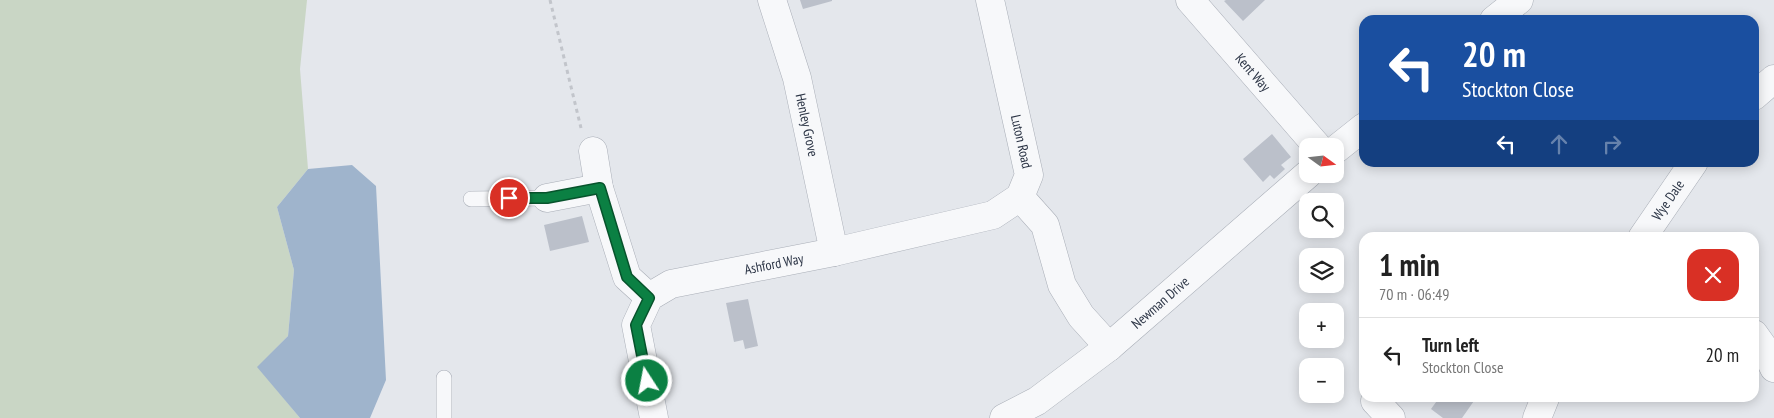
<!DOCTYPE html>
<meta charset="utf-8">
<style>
:root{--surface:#fff;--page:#f2f2f2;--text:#222;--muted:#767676;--line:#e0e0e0}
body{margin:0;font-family:"PT Sans Narrow",sans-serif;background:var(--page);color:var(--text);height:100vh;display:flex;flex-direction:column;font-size:19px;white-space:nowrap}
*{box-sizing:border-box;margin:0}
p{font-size:16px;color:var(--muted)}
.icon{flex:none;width:28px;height:28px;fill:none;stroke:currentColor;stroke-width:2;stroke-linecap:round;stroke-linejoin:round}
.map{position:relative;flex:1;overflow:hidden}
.sheet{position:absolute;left:1359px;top:232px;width:400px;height:170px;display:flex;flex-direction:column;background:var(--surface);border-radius:15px;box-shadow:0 2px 12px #0003}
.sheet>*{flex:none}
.hud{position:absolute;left:1359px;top:15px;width:400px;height:152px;border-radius:15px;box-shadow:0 2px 12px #0003;background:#1a4fa0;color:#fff;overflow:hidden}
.needle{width:32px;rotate:105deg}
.tools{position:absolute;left:1299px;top:138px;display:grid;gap:10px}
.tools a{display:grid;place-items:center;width:45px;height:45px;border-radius:10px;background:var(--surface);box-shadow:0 2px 12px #0003;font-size:25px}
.pin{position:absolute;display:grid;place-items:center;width:42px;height:42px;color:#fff;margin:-21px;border:2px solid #fff;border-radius:50%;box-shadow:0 1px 5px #0007}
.me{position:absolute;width:55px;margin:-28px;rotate:349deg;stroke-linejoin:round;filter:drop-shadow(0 0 4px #0008)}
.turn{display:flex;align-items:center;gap:18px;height:105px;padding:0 20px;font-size:22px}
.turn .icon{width:65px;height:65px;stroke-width:2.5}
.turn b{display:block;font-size:35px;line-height:42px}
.lanes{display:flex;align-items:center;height:48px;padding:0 20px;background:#0003;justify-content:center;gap:25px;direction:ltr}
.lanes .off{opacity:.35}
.round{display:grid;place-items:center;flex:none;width:52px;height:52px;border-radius:15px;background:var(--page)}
.headline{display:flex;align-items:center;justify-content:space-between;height:85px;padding:0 20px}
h1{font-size:30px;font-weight:700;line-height:38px}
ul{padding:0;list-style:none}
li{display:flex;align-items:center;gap:15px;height:75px;padding:0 20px;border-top:1px solid var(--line)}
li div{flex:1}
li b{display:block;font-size:19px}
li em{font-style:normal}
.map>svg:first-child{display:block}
.green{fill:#c9d6c5}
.water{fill:#9fb4cc}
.building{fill:#bbc0ca}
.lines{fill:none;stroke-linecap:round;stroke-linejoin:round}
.service-casing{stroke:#a9aeb7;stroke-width:16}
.minor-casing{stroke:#a9aeb7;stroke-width:29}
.path{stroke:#c2c5cb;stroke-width:3;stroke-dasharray:4 4;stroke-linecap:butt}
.service{stroke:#f7f8fa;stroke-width:15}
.minor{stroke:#f7f8fa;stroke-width:28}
.route-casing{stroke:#07532c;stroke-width:12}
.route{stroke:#0b8043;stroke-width:9}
.labels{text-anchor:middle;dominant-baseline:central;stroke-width:5;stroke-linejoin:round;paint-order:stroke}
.street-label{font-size:14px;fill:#2b3445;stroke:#f4f6f9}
</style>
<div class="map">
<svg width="1774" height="418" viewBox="0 0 1774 418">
<rect width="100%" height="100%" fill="#e4e7ec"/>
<path class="green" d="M 0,0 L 307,0 L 300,69 L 308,169 L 277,207 L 294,270 L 288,336 L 258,367 L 300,418 L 0,418 Z"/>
<path class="water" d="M 352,165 L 376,186 L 386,380 L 370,418 L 300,418 L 257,367 L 288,336 L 294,270 L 277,207 L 308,169 Z"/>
<path class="building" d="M 800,0 L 832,0 L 832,1 L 803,9 Z
M 1226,0 L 1265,0 L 1243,21 L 1224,1 Z
M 1272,134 L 1291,157 L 1281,165 L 1285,169 L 1274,179 L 1270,175 L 1263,182 L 1243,159 Z
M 582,216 L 589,242 L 550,251 L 544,225 Z
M 748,299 L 758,346 L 745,349 L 743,340 L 734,342 L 726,303 Z
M 1439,398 L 1476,398 L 1462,418 L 1443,418 L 1431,409 Z"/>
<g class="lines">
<defs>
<path id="service" d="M 471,199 L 547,198
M 444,418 L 444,378"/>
<g id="minor">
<path id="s1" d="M 772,0 L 797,78 L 834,252"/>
<path id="s2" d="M 990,0 L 1029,175 L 1020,197"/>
<path id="s3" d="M 1190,0 L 1317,146"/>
<path d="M 1494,20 L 1519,0"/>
<path d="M 1754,96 L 1774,79"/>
<path d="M 1335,150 L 1364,127"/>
<path d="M 593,151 L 599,188 L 627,277 L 649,297"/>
<path d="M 1020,197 L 1045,225 L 1062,285 L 1081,316 L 1109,347"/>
<path d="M 547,198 L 599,188"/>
<path id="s4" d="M 1642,238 L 1694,162"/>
<path d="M 1754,334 L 1766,351 L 1774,368"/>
<path d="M 1375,401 L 1391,418"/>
<path id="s5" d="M 654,418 L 636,325 L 649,297 L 671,284 L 834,252 L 993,215 L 1020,197"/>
<path id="s6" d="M 1004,418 L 1037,401 L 1109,347 L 1308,174"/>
<path d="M 1537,418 L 1545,398"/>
</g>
</defs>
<use href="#service" class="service-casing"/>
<use href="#minor" class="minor-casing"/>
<path class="path" d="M 550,0 L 581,128"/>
<use href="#service" class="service"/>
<use href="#minor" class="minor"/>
</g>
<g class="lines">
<defs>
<path id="route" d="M 509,198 L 547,198 L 600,188 L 627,277 L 649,298 L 636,325 L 647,381"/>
</defs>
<use href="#route" class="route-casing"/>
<use href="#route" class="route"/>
</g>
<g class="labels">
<g class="street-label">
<text stroke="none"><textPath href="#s3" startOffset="96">Kent Way</textPath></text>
<text stroke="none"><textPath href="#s1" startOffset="130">Henley Grove</textPath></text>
<text stroke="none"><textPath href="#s2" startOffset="145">Luton Road</textPath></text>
<text stroke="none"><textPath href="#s4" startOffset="46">Wye Dale</textPath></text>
<text stroke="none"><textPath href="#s5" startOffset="256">Ashford Way</textPath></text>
<text stroke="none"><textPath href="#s6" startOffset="195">Newman Drive</textPath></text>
</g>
</g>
</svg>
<div class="tools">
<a><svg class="needle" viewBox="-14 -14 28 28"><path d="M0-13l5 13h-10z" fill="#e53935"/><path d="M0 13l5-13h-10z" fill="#767676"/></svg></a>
<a><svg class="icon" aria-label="search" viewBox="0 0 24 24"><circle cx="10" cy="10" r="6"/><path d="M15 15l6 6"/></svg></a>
<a><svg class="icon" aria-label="layers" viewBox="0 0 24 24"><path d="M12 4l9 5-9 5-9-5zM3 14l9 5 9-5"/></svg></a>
<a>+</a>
<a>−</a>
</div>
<div class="pin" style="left:509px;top:198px;background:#d93025"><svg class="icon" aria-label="arrive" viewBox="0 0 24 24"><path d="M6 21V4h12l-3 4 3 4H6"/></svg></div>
<svg class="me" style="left:647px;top:381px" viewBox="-20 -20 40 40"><circle r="17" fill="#0b8043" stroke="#fff" stroke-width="3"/><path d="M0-11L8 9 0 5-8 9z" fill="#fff"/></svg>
<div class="hud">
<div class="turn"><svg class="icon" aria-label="left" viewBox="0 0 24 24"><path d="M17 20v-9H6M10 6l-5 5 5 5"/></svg><div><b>20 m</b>Stockton Close</div></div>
<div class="lanes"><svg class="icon" aria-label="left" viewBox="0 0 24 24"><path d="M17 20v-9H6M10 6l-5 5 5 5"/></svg><svg class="icon off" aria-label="ahead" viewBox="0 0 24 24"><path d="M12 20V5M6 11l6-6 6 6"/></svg><svg class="icon off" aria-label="right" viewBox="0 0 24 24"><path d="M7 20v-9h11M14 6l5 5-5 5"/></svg></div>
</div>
<section class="sheet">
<div class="headline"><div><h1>1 min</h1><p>70 m · 06:49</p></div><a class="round" style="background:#d93025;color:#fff"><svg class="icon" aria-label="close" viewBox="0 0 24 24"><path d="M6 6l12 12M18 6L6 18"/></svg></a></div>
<ul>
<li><svg class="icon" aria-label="left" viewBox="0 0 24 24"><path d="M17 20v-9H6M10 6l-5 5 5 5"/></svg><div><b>Turn left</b><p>Stockton Close</p></div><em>20 m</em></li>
</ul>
</section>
</div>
